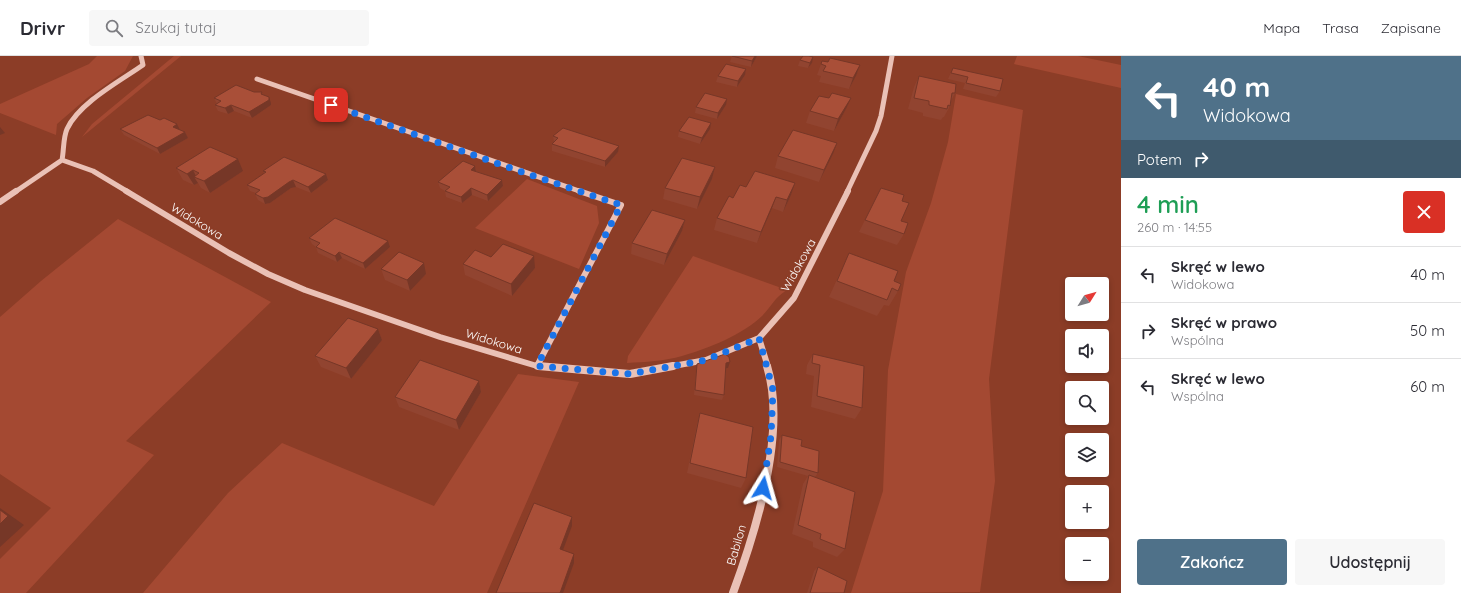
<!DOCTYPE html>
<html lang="pl">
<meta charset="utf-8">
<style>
:root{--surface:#fff;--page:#f7f7f7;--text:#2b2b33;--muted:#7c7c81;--line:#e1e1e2;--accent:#4f7189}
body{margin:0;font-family:Quicksand,sans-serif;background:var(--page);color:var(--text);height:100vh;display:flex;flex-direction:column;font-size:15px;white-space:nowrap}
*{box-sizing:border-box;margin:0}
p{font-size:13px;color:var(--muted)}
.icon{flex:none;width:22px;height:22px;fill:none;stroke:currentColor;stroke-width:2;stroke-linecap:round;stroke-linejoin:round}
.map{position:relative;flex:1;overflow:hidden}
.side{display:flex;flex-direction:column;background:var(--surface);width:340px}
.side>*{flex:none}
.hud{background:#4f7189;color:#fff;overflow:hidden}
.needle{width:26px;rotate:53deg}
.tools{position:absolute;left:1065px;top:221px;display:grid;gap:8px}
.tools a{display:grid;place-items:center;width:44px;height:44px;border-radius:4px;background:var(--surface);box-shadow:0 2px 6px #0003;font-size:20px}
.pin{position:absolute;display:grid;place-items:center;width:34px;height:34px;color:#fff;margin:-17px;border-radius:8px;box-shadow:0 2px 6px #0006}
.me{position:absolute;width:44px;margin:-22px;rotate:8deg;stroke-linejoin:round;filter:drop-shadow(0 0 3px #0008)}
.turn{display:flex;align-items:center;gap:14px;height:84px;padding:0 16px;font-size:18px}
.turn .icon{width:52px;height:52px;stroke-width:2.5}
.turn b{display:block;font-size:28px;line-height:34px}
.then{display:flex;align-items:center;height:38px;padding:0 16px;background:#0003;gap:8px;font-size:15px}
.round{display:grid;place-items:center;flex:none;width:42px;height:42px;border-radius:4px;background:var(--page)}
.summary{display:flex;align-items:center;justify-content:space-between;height:68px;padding:0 16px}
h1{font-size:24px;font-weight:600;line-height:30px;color:#1e9e55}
.action{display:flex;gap:8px;margin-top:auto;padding:8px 16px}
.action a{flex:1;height:46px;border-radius:4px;background:var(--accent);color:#fff;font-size:16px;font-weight:600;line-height:46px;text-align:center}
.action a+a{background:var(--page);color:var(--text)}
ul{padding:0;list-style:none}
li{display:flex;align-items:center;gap:12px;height:56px;padding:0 16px;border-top:1px solid var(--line)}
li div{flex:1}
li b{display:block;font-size:15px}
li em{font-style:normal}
header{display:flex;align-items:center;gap:24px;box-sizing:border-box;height:56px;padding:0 20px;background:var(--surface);border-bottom:1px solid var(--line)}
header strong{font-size:19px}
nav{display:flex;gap:22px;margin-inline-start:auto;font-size:14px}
.search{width:280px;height:36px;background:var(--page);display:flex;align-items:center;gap:10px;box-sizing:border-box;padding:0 14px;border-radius:4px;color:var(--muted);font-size:15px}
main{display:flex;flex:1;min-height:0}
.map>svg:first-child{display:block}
.green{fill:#a44932}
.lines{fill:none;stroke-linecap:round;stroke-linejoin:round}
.minor-far2{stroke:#eac1b6;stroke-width:5}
.minor-far1{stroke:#eac1b6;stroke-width:6}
.minor{stroke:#eac1b6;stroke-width:8}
.wall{fill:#914430}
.shaded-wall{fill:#763727}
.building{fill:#a94f38;stroke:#763727}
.route{stroke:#1a73e8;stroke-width:7;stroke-dasharray:0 12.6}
.labels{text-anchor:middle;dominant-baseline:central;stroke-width:4;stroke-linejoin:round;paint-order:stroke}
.street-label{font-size:12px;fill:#fff;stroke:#8c3d27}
</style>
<header>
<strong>Drivr</strong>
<div class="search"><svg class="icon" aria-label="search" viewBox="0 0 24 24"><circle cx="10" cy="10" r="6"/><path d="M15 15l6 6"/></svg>Szukaj tutaj</div>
<nav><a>Mapa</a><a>Trasa</a><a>Zapisane</a></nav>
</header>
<main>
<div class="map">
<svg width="1121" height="537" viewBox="0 0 1121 537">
<rect width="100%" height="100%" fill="#8c3d27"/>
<path class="green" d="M 97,0 L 133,0 L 125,15 L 87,42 L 57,68 L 56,79 L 0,57 L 0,48 L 89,8 Z
M 174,0 L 181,0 L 82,81 L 92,68 Z
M 1017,0 L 1078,0 L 1121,9 L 1121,32 L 1014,8 Z
M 956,38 L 1023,54 L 989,323 L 995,425 L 980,536 L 851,537 L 883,435 L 888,314 L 906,216 L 931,147 L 948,86 Z
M 527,123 L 597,150 L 599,167 L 579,213 L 475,172 Z
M 118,163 L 271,246 L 126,385 L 154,399 L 26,537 L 0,537 L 0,503 L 51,452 L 0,418 L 0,261 L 41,225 Z
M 693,200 L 787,234 C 774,242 772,250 762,260 C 744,278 707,293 682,300 C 665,305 645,306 627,307 L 628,300 Z
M 518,318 L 579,326 L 487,537 L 143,537 L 228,437 L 282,387 L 434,450 Z"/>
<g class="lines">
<path class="minor-far2" d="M 257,23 L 582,136
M 62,104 L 93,115 L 128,136
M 15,136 L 62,104 C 64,94 63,82 67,73 C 79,47 120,25 143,9 L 141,0
M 847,136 L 876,75 L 881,60 L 892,0"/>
<path class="minor-far1" d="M 126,135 L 229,197 L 268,218 L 305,234 L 440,281 L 537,310 L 549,311
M 0,146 L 16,135
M 759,282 L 768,311
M 537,310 L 621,149 L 579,135
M 668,311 L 706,304 L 759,282 L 794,242 L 848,135"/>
<path class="minor" d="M 538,310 L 630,318 L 673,310
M 733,537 C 756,475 787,375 767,310"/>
</g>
<path class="wall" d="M 732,0 L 757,0 L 751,11 L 730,6 Z
M 800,4 L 812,7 L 808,12 L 798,10 Z
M 828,6 L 860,9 L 856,20 L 849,33 L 819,26 L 821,20 L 817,19 L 821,8 Z
M 953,12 L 1000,35 L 996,41 L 963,33 L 965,27 L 948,23 Z
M 746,13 L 745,19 L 737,31 L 716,26 L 718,20 Z
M 919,20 L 955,37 L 951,45 L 950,50 L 944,61 L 943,61 L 941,64 L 923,60 L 923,57 L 908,53 L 914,31 Z
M 263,39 L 271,47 L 271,49 L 252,62 L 234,55 L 228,58 L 218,55 L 215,49 L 217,48 L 214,42 Z
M 726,49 L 717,63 L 695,57 L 696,51 Z
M 846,53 L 834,75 L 806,67 L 810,55 Z
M 120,73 L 180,74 L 185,76 L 188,82 L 160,98 L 124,79 Z
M 710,73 L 700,88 L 678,81 L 679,75 Z
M 553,80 L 618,96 L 605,111 L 552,95 L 552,88 L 554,86 Z
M 833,98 L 819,126 L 775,112 L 778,100 Z
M 475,110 L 476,115 L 502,124 L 503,130 L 488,145 L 472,139 L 462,147 L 446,141 L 445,135 L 440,132 L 438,126 Z
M 715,111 L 712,123 L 697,153 L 663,143 L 665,132 Z
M 176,112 L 243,115 L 210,137 L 201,132 L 198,127 L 194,129 L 183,124 Z
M 263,115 L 326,118 L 328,124 L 311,137 L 296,131 L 291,132 L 270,147 L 265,148 L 258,144 L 255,138 L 256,137 L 250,135 L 247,129 L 264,117 Z
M 795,127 L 791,139 L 783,156 L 772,152 L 757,187 L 714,174 L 717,162 L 733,142 L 746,131 Z
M 881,132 L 902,145 L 901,165 L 904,178 L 897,189 L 859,176 Z
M 685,164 L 682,175 L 664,209 L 631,198 L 632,187 Z
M 309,182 L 390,191 L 365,213 L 342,202 L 337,206 L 318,197 L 316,191 L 312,188 Z
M 849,197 L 894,225 L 898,235 L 889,250 L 884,249 L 877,260 L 829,241 Z
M 491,201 L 535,212 L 512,240 L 465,219 L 463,208 Z
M 381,213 L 426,218 L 410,235 L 385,224 Z
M 378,273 L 382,284 L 351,323 L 321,311 L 315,300 Z
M 813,298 L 862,352 L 855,363 L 811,351 L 814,320 L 806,318 L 807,309 Z
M 697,308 L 728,312 L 726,313 L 724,339 L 722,344 L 694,339 L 696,314 Z
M 479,325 L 481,336 L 459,374 L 399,351 L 395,341 Z
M 700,357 L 746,422 L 741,432 L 687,417 L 697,368 Z
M 782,379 L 801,390 L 818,417 L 815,421 L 845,493 L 837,501 L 813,491 L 813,486 L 792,478 L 803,428 L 808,420 L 777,411 L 779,384 Z
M 818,511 L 844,537 L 807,537 L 814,515 Z"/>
<path class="shaded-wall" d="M 755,0 L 757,0 L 751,11 L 752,5 Z
M 813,1 L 812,7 L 808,12 L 810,7 Z
M 860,9 L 856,20 L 849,33 L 853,22 Z
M 746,13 L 745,19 L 737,31 L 738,25 Z
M 269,41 L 271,47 L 271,49 L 252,62 L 249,56 Z
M 851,42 L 846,53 L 834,75 L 838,63 Z
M 727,43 L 726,49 L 717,63 L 718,57 Z
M 231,49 L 234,55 L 228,58 L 225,52 Z
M 711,67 L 710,73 L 700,88 L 702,82 Z
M 177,68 L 180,74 L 173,71 Z
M 0,71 L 5,77 L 0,79 Z
M 185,76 L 188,82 L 160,98 L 157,92 Z
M 837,87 L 833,98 L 819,126 L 824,114 Z
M 619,90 L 618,96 L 605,111 L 605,105 Z
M 238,103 L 243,115 L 210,137 L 204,125 Z
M 475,110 L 476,116 L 471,114 Z
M 715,111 L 712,123 L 697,153 L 700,141 Z
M 193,114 L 197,122 L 194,121 L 198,127 L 194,129 L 187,118 Z
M 326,118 L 328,124 L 311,137 L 308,131 Z
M 293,124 L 296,131 L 291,132 L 270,147 L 265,148 L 263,142 L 289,126 Z
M 502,124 L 503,130 L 488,145 L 487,139 Z
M 795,127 L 791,139 L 783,156 L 787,144 Z
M 471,132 L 472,139 L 462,147 L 461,141 Z
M 776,141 L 772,152 L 757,187 L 761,176 Z
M 685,164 L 682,175 L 664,209 L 667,198 Z
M 388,185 L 390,191 L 365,213 L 363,207 Z
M 339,196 L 342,202 L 337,206 L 335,200 Z
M 534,200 L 535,212 L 512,240 L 511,228 Z
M 424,207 L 426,218 L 410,235 L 407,224 Z
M 378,273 L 382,284 L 351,323 L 346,312 Z
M 730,306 L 728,312 L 724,313 L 726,307 Z
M 479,325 L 481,336 L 459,374 L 456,364 Z
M 0,452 L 24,469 L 0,491 Z
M 572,461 L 572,470 L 560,502 L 560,493 Z
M 574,498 L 574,507 L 563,537 L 560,537 Z"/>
<path class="building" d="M 732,0 L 755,0 L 752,5 Z
M 803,0 L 809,0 L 813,1 L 810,7 L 800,4 Z
M 830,2 L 860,9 L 853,22 L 823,15 L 826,10 L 821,8 L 822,5 L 828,6 Z
M 726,8 L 746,13 L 738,25 L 718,20 Z
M 953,12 L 1003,23 L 1000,35 L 966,27 L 968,21 L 951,17 Z
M 919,20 L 956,28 L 955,37 L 952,37 L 950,50 L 948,49 L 947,53 L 929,49 L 929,45 L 914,42 Z
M 236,29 L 254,36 L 262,36 L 261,38 L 269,41 L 269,44 L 249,56 L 231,49 L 225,52 L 215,49 L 221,45 L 214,42 Z
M 705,37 L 727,43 L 718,57 L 696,51 Z
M 832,37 L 851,42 L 838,63 L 810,55 L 819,40 L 829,42 Z
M 148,59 L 160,64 L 164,62 L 177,68 L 173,71 L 185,76 L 157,92 L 120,73 Z
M 689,61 L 711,67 L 702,82 L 679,75 Z
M 563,72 L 619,90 L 605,105 L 552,88 L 558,82 L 553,80 Z
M 793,74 L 837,87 L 824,114 L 778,100 Z
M 210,91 L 238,103 L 204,125 L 194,121 L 199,117 L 193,114 L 187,118 L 176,112 Z
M 284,101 L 326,118 L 308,131 L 293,124 L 289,126 L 268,141 L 263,142 L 255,138 L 260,134 L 247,129 L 266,116 L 263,115 Z
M 682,102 L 715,111 L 700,141 L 665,132 Z
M 463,105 L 475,110 L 471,114 L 502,124 L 487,139 L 471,132 L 461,141 L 445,135 L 450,131 L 438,126 Z
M 755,115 L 795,127 L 787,144 L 776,141 L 761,176 L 717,162 L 729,140 L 733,142 L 740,129 L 746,131 Z
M 881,132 L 904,139 L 902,145 L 909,147 L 901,165 L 908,167 L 904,178 L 865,164 Z
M 652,154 L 685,164 L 667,198 L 632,187 Z
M 335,162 L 388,185 L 363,207 L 339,196 L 335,200 L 316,191 L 320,187 L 309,182 Z
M 503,188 L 534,200 L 511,228 L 463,208 L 475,194 L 491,201 Z
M 399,196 L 424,207 L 407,224 L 381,213 Z
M 849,197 L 898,215 L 894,225 L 901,228 L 898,235 L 892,232 L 887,244 L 837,225 Z
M 348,262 L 378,273 L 346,312 L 315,300 Z
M 725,298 L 729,301 L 730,306 L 726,307 L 724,339 L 695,334 L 697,308 Z
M 813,298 L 864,310 L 862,352 L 817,340 L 820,309 L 812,307 Z
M 420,304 L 479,325 L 456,364 L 395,341 Z
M 700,357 L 753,371 L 746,422 L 690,407 Z
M 782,379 L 802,384 L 801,390 L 819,395 L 818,417 L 780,406 Z
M 809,419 L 855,436 L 845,493 L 820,483 L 821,478 L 798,469 Z
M 534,447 L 572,461 L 560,493 L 574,498 L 560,537 L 496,537 Z
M 0,454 L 8,460 L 0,468 Z
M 818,511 L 847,525 L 844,537 L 810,537 Z"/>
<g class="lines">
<path class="route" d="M 331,49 L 522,116 L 621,149 L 537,310 L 630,318 L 706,304 L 759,282 L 773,334 L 771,380 L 763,432"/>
</g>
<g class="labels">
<g class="street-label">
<text transform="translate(197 165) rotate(31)">Widokowa</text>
<text transform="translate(798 209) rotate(-61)">Widokowa</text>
<text transform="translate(494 285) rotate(17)">Widokowa</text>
<text transform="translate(736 489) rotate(-74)">Babilon</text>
</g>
</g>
</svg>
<div class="tools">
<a><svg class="needle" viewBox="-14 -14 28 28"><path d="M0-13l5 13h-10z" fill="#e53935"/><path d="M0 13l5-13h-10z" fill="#7c7c81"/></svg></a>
<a><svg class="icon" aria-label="sound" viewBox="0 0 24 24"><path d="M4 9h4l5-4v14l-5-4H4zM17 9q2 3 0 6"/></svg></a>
<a><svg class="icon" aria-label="search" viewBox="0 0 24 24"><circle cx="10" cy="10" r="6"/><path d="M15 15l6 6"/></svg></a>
<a><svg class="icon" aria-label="layers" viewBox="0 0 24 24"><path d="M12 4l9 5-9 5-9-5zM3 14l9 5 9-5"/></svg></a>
<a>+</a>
<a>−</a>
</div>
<div class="pin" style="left:331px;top:49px;background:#d93025"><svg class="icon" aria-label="arrive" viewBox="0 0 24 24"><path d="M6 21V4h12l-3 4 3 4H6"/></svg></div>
<svg class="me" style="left:763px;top:432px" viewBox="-20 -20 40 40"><path d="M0-17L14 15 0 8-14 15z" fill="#1a73e8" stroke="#fff" stroke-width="4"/></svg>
</div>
<section class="side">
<div class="hud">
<div class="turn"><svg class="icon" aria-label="left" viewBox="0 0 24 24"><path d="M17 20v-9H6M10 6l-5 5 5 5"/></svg><div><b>40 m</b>Widokowa</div></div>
<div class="then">Potem<svg class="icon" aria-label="right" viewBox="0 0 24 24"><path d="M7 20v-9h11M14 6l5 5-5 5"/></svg></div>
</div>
<div class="summary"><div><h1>4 min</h1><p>260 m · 14:55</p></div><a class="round" style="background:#d93025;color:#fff"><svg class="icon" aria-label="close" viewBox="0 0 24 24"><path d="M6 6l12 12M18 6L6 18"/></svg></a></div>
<ul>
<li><svg class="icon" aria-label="left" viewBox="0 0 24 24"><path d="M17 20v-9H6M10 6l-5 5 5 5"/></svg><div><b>Skręć w lewo</b><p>Widokowa</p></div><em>40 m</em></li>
<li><svg class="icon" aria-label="right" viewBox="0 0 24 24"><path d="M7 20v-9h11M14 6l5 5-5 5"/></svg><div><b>Skręć w prawo</b><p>Wspólna</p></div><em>50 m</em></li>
<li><svg class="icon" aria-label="left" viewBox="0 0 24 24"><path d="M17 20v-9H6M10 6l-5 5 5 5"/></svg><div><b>Skręć w lewo</b><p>Wspólna</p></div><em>60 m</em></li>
</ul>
<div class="action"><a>Zakończ</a><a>Udostępnij</a></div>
</section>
</main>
